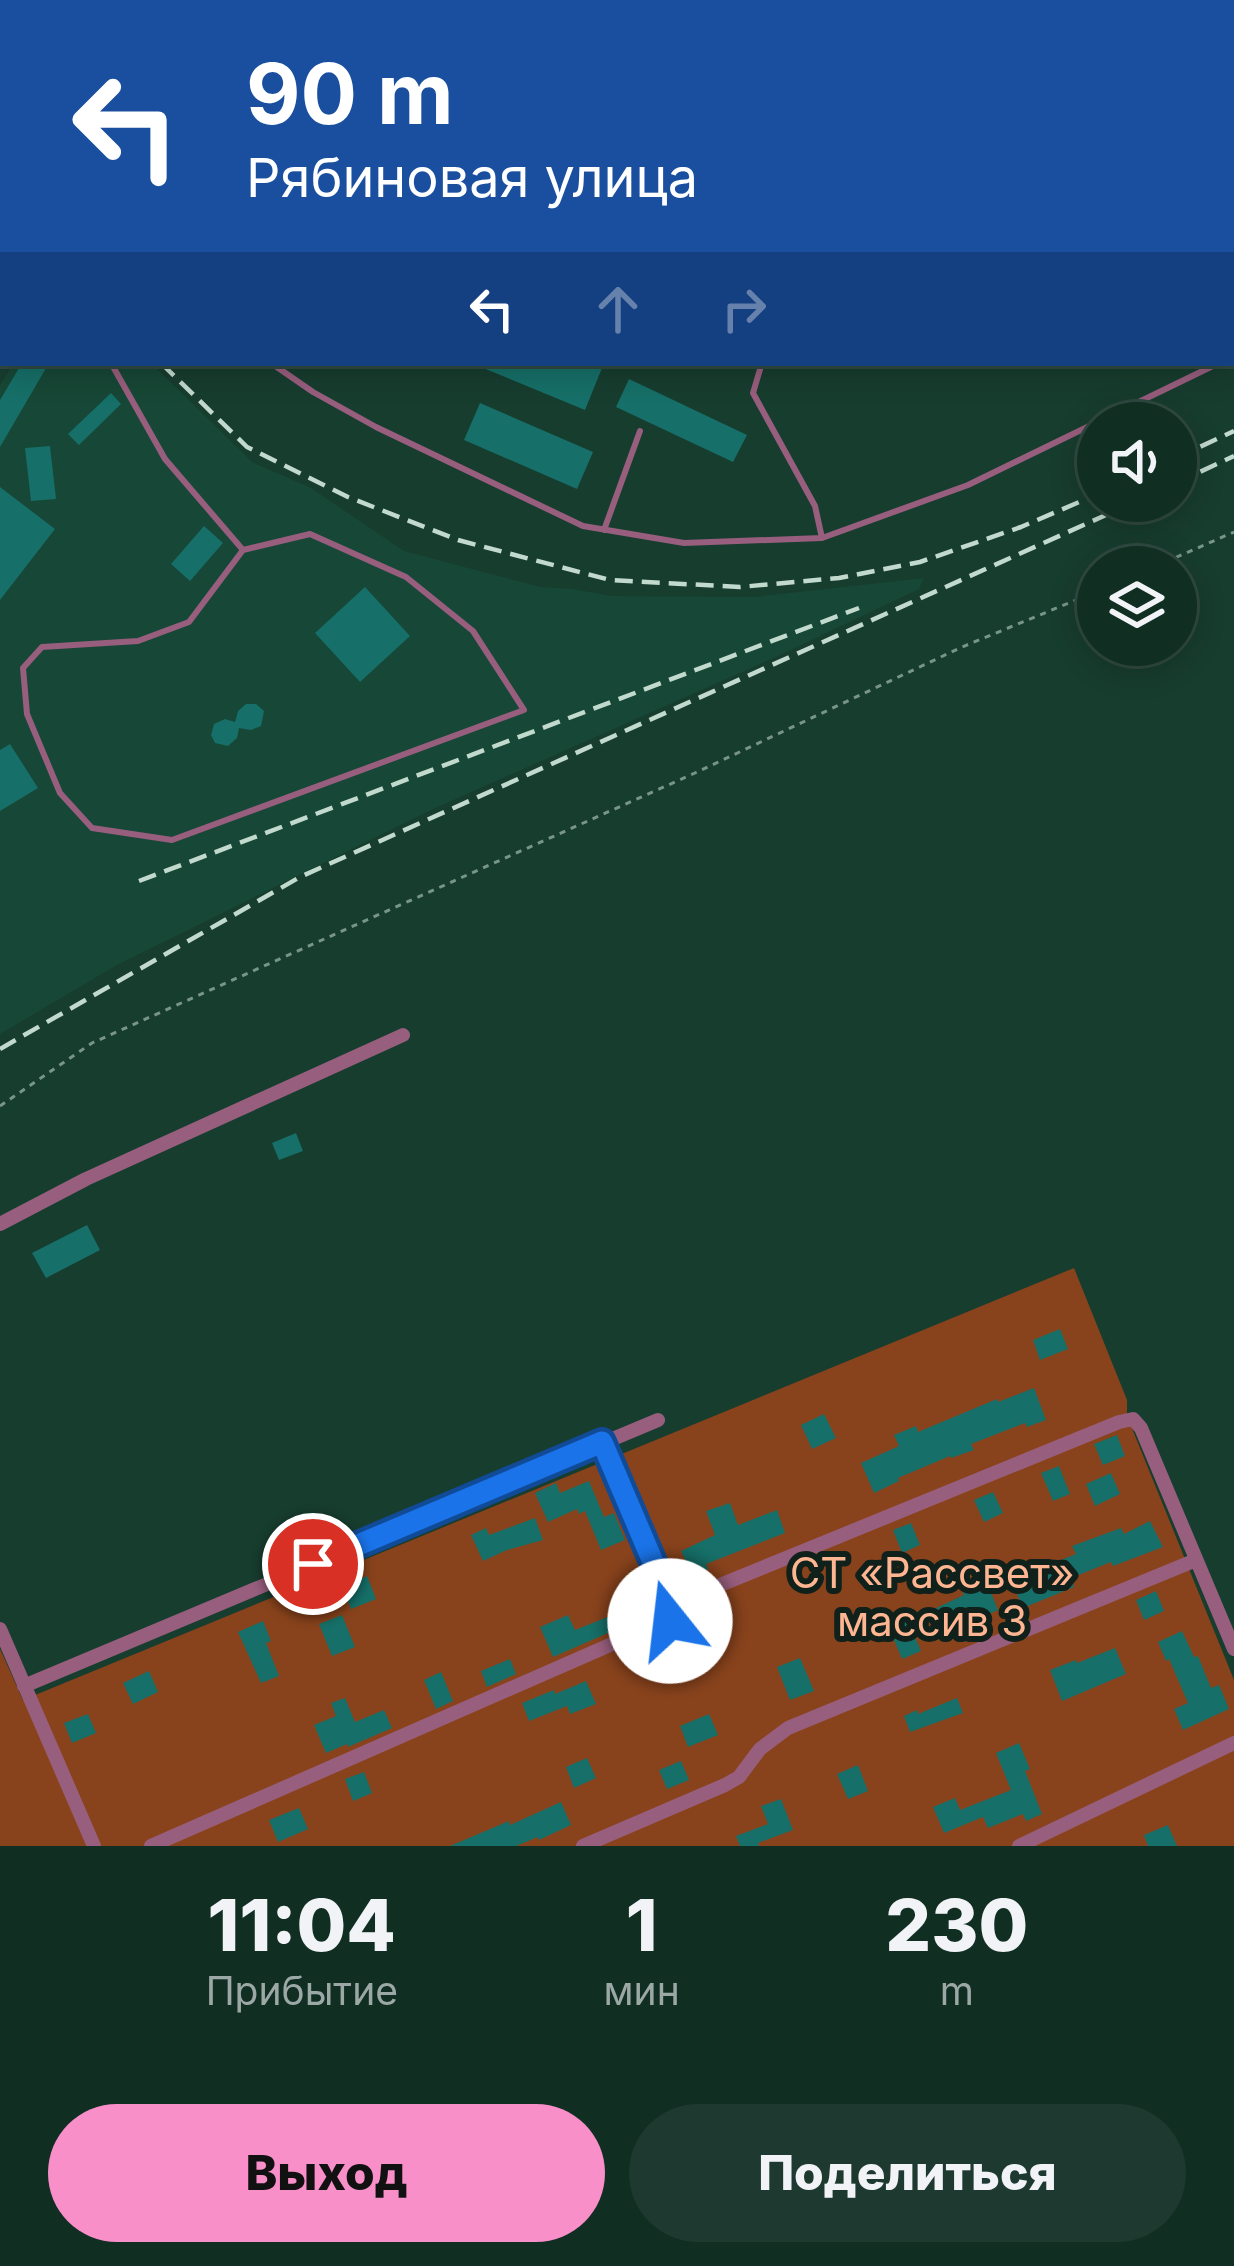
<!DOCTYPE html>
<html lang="ru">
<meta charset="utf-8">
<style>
:root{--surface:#112e23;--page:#1e3a30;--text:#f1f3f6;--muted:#9ca8a6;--line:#304a41;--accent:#f98fc9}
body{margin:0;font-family:Inter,sans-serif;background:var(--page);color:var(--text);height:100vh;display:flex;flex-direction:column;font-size:45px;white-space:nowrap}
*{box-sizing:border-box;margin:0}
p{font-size:39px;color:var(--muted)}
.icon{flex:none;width:66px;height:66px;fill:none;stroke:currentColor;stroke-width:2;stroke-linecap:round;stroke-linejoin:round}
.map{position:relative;height:1846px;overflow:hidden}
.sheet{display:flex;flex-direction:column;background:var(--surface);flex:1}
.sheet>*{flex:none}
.top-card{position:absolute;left:0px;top:0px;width:1236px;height:366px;box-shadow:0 6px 30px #0003,0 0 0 3px var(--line);background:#1a4fa0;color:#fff;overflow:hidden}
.tools{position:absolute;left:1077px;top:402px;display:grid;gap:24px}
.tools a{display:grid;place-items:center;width:120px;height:120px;border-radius:50%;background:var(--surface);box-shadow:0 6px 30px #0003,0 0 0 3px var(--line);font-size:60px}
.pin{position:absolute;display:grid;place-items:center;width:102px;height:102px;color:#fff;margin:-51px;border:6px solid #fff;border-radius:50%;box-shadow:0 3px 12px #0007}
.me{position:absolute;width:132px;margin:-66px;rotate:344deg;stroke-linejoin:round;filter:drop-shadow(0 0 9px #0008)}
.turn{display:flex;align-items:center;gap:42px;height:252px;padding:0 48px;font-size:54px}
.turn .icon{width:156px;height:156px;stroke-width:2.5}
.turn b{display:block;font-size:84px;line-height:102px}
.lanes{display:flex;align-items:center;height:114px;padding:0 48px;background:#0003;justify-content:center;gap:60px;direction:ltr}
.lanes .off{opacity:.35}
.eta{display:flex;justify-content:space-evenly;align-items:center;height:204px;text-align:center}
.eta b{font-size:72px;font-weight:800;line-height:84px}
.cta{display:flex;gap:24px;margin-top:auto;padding:24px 48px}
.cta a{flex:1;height:138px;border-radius:72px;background:var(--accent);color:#111;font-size:48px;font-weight:800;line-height:138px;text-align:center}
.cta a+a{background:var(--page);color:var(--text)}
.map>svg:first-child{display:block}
.built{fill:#174736}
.green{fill:#89431c}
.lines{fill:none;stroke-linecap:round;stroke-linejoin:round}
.canal{stroke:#1d0053;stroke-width:16}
.building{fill:#166f68}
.path{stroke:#779589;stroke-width:3;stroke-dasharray:6 6;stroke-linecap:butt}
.service{stroke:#985e7d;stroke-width:6}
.minor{stroke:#985e7d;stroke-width:14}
.rail{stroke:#c2d9ce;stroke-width:4.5;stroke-dasharray:18 9;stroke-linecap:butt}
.route-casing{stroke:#114b97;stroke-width:30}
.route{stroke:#1a73e8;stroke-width:21}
.labels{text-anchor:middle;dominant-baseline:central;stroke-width:12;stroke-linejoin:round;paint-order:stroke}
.park-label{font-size:42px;fill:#feb592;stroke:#10201a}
</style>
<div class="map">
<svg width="1234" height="1846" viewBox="0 0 1234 1846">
<rect width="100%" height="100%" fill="#173d2f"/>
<path class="built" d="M 14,363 L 151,363 L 252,462 L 311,488 L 404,551 L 540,587 L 572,589 L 612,596 L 754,597 L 924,578 L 919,589 L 778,656 L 433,809 L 117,965 L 0,1034 L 0,385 Z"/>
<path class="green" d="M 1074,1268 L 1127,1400 L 1127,1416 L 1234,1680 L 1234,1846 L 0,1846 L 0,1649 L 23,1700 Z"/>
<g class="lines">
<path class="canal" d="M 353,3 L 355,0"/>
</g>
<path class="building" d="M 22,363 L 49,363 L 0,447 L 0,400 Z
M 471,363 L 604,363 L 585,410 Z
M 629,379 L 747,435 L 733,462 L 616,407 Z
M 111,393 L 121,404 L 79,445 L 68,434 Z
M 480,403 L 593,452 L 577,489 L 464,440 Z
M 50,446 L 56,499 L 31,501 L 25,448 Z
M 0,487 L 55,529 L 0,600 Z
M 204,526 L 223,543 L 190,581 L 171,564 Z
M 365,587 L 410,636 L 360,682 L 315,633 Z
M 246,704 L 256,704 L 264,711 L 261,726 L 251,730 L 239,728 L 237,738 L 228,746 L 215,743 L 211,735 L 214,724 L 225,719 L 235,722 L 238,711 Z
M 10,744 L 38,788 L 0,811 L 0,750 Z
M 296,1133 L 303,1151 L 279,1160 L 272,1143 Z
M 87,1225 L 100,1250 L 46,1278 L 32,1253 Z
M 1060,1329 L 1068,1349 L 1040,1360 L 1033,1340 Z
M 1034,1388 L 1046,1420 L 1027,1427 L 1025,1423 L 971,1444 L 974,1450 L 951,1458 L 950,1456 L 898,1478 L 899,1481 L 874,1493 L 861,1463 L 899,1446 L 894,1435 L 916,1426 L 918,1432 L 997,1399 L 998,1402 Z
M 824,1414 L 836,1438 L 812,1449 L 801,1425 Z
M 1117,1435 L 1125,1456 L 1103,1465 L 1094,1444 Z
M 1059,1466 L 1070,1494 L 1053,1501 L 1041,1473 Z
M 1111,1473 L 1120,1494 L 1095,1506 L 1086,1484 Z
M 589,1481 L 604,1517 L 614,1513 L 625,1540 L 601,1550 L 585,1511 L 579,1514 L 577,1509 L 548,1522 L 535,1493 L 556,1483 L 560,1493 Z
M 993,1492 L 1003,1513 L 984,1522 L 974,1500 Z
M 730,1503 L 738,1525 L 777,1510 L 785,1533 L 706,1564 L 708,1569 L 693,1576 L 681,1551 L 715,1535 L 706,1511 Z
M 535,1518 L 543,1540 L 507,1550 L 483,1561 L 471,1535 L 486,1528 L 489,1535 Z
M 1150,1521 L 1163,1547 L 1113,1566 L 1111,1562 L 1071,1578 L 1074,1587 L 1023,1608 L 1011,1580 L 1076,1554 L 1072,1546 L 1121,1528 L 1124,1534 Z
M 911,1523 L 920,1545 L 902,1553 L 893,1530 Z
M 367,1576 L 376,1599 L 351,1609 L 342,1586 Z
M 986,1580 L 998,1610 L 945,1633 L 934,1609 L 964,1595 L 961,1589 Z
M 643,1587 L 654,1613 L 553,1657 L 540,1627 L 568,1615 L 575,1630 L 620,1612 L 614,1600 Z
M 1156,1591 L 1164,1611 L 1144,1620 L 1136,1600 Z
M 342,1615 L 355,1647 L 332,1656 L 319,1624 Z
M 908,1620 L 921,1651 L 902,1659 L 889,1628 Z
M 263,1621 L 271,1641 L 266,1643 L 279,1676 L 261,1683 L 238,1632 Z
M 1182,1631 L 1194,1657 L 1198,1656 L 1211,1688 L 1219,1685 L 1229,1709 L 1183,1730 L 1174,1709 L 1188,1703 L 1169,1659 L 1166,1661 L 1158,1642 Z
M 1115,1648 L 1126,1674 L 1062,1701 L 1050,1670 L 1076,1660 L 1077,1663 Z
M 800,1658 L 814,1691 L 790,1700 L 777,1667 Z
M 510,1659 L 516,1674 L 487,1687 L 481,1671 Z
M 149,1671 L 158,1692 L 133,1704 L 123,1683 Z
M 441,1672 L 453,1701 L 436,1709 L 424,1680 Z
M 586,1681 L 596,1704 L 570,1714 L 567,1706 L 529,1721 L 522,1703 L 554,1690 L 555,1694 Z
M 345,1698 L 355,1722 L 384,1710 L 392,1728 L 348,1747 L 347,1744 L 326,1753 L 314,1725 L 336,1716 L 331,1703 Z
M 957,1698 L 963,1713 L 910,1732 L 904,1716 L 917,1710 L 918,1714 Z
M 88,1714 L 96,1733 L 72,1743 L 64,1723 Z
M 709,1714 L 718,1735 L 688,1747 L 680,1726 Z
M 1019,1743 L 1030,1769 L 1025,1771 L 1042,1814 L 1026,1821 L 1023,1814 L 988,1828 L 983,1817 L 944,1833 L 933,1807 L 955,1798 L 960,1810 L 1011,1790 L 996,1753 Z
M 587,1758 L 596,1778 L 574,1788 L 566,1767 Z
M 681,1761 L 689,1780 L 667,1789 L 659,1770 Z
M 858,1765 L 868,1791 L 848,1799 L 837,1774 Z
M 364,1772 L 372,1793 L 353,1801 L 345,1779 Z
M 781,1799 L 793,1830 L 758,1843 L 759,1846 L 740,1846 L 736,1836 L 768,1824 L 761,1806 Z
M 561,1802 L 571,1825 L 539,1840 L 538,1837 L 516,1846 L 450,1846 L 509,1821 L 510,1825 Z
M 299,1808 L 308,1829 L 278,1842 L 269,1820 Z
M 1168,1825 L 1177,1846 L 1148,1846 L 1144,1835 Z"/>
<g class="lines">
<path class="path" d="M 1154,567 L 1234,532
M 0,1106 L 92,1043 L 695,773 L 962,647 L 1098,591"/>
<path class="service" d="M 29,0 L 30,3
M 0,202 L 3,207
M 1233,356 L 1234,356
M 111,363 L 165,459 L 243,550 L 189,622 L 138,641 L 42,647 L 23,668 L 27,714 L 60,793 L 92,828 L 172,840 L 524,710 L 473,631 L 406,577 L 310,534 L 243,550
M 271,363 L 313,392 L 376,427 L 583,526 L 684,543 L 822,538 L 968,485 L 1219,363
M 761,366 L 753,393 L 815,506 L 822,538
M 604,530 L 640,431"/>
<path class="minor" d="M 0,1224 L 86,1179 L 403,1035
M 676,1616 L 690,1600 L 703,1592 L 1119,1422 L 1133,1419 L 1141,1428 L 1234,1649
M 0,1629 L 94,1846
M 24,1686 L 658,1420
M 151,1846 L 676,1616 L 601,1442
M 583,1846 L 725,1785 L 739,1777 L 760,1749 L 788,1728 L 1196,1560
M 1019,1846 L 1234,1743"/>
<path class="rail" d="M 750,0 L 752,3
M 0,132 L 3,139
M 1233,359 L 1234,359
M 161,363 L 247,447 L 348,497 L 458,540 L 610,580 L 740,587 L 839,578 L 920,562 L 1021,527 L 1098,494
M 1176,458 L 1234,431
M 1176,483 L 1234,456
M 139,881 L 859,608
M 0,1049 L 300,877 L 1137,501"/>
</g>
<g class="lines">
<defs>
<path id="route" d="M 313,1564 L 602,1442 L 676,1616 L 670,1621"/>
</defs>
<use href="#route" class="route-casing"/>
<use href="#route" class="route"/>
</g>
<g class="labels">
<g class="park-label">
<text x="932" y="1572">СТ «Рассвет»<tspan x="932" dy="48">массив 3</tspan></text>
</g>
</g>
</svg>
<div class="tools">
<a><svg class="icon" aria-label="sound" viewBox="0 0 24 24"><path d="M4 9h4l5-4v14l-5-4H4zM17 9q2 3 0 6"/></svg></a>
<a><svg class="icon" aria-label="layers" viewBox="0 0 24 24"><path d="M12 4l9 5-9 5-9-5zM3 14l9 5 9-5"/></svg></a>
</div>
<div class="pin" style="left:313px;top:1564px;background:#d93025"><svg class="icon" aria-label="arrive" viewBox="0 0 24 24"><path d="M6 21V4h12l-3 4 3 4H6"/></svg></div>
<svg class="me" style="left:670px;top:1621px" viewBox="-20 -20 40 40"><circle r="19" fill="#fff"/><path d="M0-13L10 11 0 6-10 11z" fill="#1a73e8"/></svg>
<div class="top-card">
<div class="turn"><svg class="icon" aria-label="left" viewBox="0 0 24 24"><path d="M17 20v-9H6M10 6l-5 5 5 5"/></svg><div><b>90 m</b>Рябиновая улица</div></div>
<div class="lanes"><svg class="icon" aria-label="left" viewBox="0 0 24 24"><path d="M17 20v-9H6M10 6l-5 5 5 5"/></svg><svg class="icon off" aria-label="ahead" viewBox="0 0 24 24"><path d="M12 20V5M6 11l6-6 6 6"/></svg><svg class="icon off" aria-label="right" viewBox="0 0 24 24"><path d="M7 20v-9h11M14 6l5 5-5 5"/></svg></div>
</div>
</div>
<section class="sheet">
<div class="eta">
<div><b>11:04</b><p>Прибытие</p></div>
<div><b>1</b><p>мин</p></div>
<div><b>230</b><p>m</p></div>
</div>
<div class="cta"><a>Выход</a><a>Поделиться</a></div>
</section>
